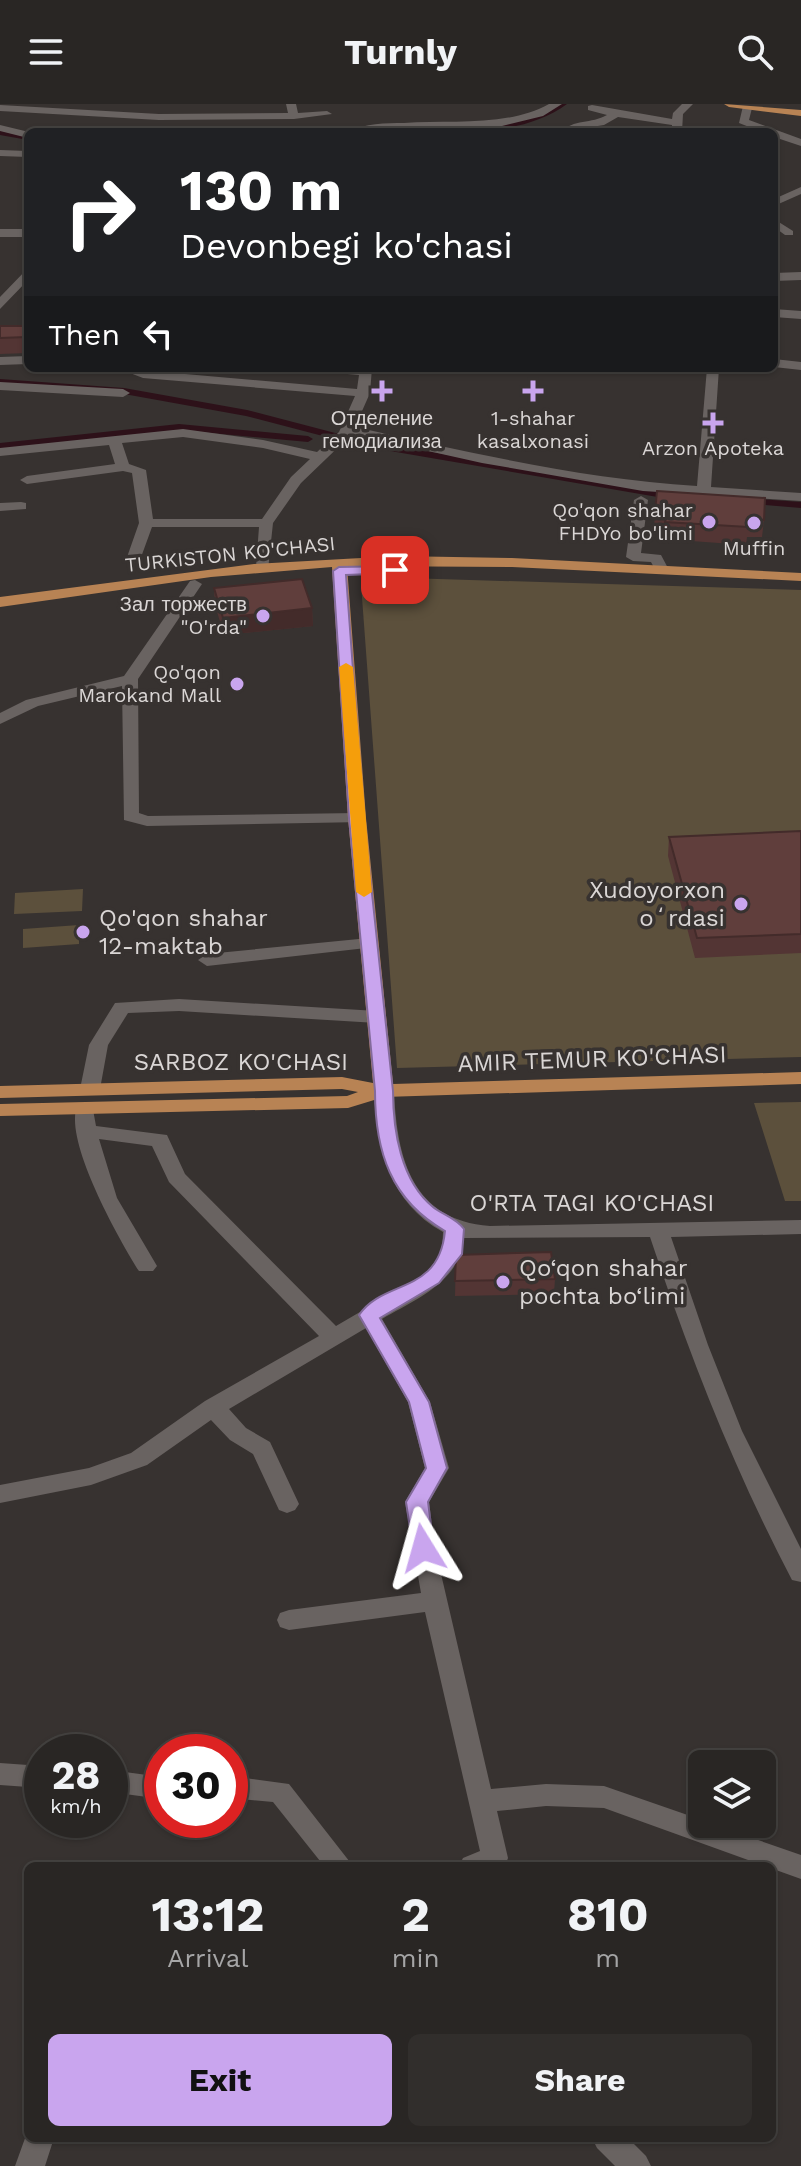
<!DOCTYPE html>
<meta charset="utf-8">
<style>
:root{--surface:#292624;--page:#312e2c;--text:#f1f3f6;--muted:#a5a5a6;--line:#454341;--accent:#c9a5ee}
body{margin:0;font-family:"Work Sans",sans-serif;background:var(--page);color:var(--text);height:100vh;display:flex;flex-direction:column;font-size:30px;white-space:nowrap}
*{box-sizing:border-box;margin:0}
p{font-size:26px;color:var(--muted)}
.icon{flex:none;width:44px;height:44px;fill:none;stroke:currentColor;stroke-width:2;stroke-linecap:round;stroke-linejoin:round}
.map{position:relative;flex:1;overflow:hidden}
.side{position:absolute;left:24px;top:1758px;width:752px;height:280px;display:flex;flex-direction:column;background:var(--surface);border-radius:12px;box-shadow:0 2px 6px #0004,0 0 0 2px var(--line)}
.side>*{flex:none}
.guide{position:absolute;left:24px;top:24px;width:754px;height:244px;border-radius:12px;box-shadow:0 2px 6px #0004,0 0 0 2px var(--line);background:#202124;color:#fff;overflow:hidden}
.buttons{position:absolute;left:688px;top:1646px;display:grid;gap:16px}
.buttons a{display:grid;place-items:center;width:88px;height:88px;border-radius:12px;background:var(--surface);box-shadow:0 2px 6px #0004,0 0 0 2px var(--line);font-size:40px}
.speed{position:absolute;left:24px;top:1630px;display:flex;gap:16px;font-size:40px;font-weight:700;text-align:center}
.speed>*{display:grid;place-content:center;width:104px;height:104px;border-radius:50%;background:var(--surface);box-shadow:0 2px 6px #0004,0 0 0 2px var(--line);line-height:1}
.speed small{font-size:20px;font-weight:400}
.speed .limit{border:12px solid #d22;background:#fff;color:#111}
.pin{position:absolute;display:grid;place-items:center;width:68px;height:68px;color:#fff;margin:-34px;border-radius:16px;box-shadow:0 4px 12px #0006}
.me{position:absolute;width:88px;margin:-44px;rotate:352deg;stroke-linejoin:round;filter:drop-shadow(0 0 6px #0008)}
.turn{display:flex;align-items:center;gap:28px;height:168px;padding:0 24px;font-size:36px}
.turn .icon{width:104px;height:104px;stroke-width:2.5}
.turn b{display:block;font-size:56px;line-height:68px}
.then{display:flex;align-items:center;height:76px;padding:0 24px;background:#0003;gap:16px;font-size:30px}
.eta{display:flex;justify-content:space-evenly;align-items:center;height:136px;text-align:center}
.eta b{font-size:48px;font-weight:700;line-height:56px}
.action{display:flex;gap:16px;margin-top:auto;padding:16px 24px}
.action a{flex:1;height:92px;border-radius:12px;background:var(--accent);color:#111;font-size:32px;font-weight:700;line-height:92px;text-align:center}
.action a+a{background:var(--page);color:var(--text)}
header{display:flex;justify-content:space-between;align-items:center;height:104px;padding:0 24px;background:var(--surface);font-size:36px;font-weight:700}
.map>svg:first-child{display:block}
.green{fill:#5c503c}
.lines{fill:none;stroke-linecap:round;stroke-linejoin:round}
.canal{fill:#2d1119;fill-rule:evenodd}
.minor{fill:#696361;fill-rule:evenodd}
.major{fill:#b88354;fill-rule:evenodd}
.wall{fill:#533534}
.shaded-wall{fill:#432b2a}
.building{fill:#603e3c;stroke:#432b2a;stroke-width:2}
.route{fill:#c9a5ee;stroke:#836b9b;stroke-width:2}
.slow{fill:#f59e0b}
.poi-dot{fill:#c9a5ee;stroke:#373230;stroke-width:3}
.labels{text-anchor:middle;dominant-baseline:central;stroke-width:7;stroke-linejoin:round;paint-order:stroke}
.far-poi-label{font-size:20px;fill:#dad6d5;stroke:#373230}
.far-street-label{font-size:20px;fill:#dad6d5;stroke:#373230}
.poi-label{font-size:24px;fill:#dad6d5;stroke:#373230;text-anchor:start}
.street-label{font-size:24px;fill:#dad6d5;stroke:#373230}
</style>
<header><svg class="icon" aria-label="menu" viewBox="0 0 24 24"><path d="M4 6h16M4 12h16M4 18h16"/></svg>Turnly<svg class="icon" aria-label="search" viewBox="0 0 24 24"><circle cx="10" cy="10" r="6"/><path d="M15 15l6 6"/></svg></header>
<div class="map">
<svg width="801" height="2062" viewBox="0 0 801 2062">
<rect width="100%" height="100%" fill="#373230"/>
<path class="green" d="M 374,473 L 801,486 L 801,953 L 397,964 L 361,480 L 362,475 Z
M 83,785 L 82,807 L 14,810 L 15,789 Z
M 79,821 L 79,840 L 23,844 L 23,825 Z
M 801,998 L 801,1097 L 785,1097 L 754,999 Z"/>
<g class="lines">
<path class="canal" d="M 557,0 L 567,0 C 536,23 493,28 455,28 L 528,15 Z
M 0,25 L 28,30 L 28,36 L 0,31 Z
M 0,275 L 124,284 L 247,306 L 362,336 L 675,390 L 681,393 L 675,396 L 361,342 L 246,312 L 124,290 L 0,281 Z
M 179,320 L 308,332 L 313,335 L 308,338 L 179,326 L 0,345 L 0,339 Z
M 746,394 L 801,398 L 801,404 L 742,399 L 740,397 Z"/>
<path class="minor" d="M 286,0 L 296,0 L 298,9 L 327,7 L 332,10 L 294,15 L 159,16 L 0,7 L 0,1 L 159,10 L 288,9 Z
M 549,0 L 562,0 L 543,12 L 502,22 L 350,28 C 364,19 386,19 404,19 C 450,16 508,23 549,0 Z
M 682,0 L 693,0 L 683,10 L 682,28 L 672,28 L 672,21 L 618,13 L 604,21 L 560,28 C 574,15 591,20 607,11 L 588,6 L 588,2 L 592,1 L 672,15 L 673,9 Z
M 743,2 L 752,4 L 749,16 L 801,35 L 801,42 L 774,33 L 774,28 L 762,28 L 739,19 Z
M 0,21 L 29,28 L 28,34 L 0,27 Z
M 0,46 L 28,47 L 28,53 L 0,52 Z
M 801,83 L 801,90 L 774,102 L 774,95 Z
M 774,115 L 793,127 L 793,131 L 785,131 L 774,123 Z
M 0,125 L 28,125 L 28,133 L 0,133 Z
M 28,164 L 28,176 L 0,205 L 0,193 Z
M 801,168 L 801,176 L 774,177 L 774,169 Z
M 774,205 L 801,207 L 801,215 L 774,213 Z
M 28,252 L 28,260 L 0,261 L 0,253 Z
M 774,255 L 801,258 L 801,266 L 774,263 Z
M 117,264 L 357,285 L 359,271 L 324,268 L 318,264 L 372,264 L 370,289 L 355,323 C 468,348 582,375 697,382 L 707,264 L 719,264 L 711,383 L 801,389 L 801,397 L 643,387 L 482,359 L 352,330 L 301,379 L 273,419 L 268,466 L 263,467 L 256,463 L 259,423 L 152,423 L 140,456 L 133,460 L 126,456 L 139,419 L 132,369 L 123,367 L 27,380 L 20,376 L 27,372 L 115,360 L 109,341 L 0,352 L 0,344 L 183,325 L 263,336 L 317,348 L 339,328 L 355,292 L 143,274 ZM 183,333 L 263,344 L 310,355 L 291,373 L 262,415 L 153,415 L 146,366 L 129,360 L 122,339 Z
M 0,278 L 123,285 L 130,289 L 123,293 L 0,286 Z
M 641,392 L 648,396 L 641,449 L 661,451 L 669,466 L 667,469 L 657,469 L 651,458 L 633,457 L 626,453 L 634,396 Z
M 21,398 L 26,399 L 26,405 L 0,407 L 0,399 Z
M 195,476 L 202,480 L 138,575 L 139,709 L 148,712 L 357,709 L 363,710 L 366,714 L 363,718 L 147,722 L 124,716 L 122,582 L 38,602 L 0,620 L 0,609 L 26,596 L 124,572 L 190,477 Z
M 369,834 L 375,835 L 378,839 L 375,843 L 207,862 L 198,856 L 207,850 Z
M 179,895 L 377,907 L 386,913 L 377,919 L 179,907 L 128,909 L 108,941 L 100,985 L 90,991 L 83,989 L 80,985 L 89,941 L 115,899 Z
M 384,981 L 394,987 C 397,1055 412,1116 490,1122 L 801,1116 L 801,1130 L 671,1133 L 708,1241 L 742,1327 L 801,1445 L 801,1478 L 792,1476 C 733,1363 690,1253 650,1133 L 464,1134 C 460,1178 416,1195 382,1215 L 430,1298 L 449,1364 L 429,1398 L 435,1444 L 491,1685 L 546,1680 L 604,1682 L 702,1716 L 702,1720 L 712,1720 L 801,1751 L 801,1775 L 604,1704 L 546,1702 L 497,1707 L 508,1754 L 505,1762 L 459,1762 L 463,1754 L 480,1747 L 425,1508 L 289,1526 L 280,1523 L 277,1516 L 280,1509 L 289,1506 L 421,1489 L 405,1398 L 425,1364 L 408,1298 L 366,1224 L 229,1305 L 246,1324 L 270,1338 L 299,1400 L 295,1406 L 287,1409 L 279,1406 L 253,1350 L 230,1336 L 211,1316 L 147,1361 L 91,1381 L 0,1399 L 0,1381 L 89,1364 L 131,1349 L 205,1297 L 319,1232 L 169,1078 L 152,1042 L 99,1035 L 117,1094 L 157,1162 L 153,1167 L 139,1167 C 120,1137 61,1033 78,1000 L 92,1000 L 96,1022 L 167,1031 L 185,1070 L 336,1222 L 425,1170 L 442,1149 L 443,1128 C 390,1099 376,1044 374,987 Z
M 0,1659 L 42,1662 L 42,1684 L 0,1681 Z
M 110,1666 L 162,1673 L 162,1695 L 110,1688 Z
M 230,1672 L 289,1680 L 353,1762 L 324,1762 L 273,1698 L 230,1694 Z
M 28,2026 L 28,2034 L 54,2034 L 45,2062 L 15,2062 Z
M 592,2034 L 628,2034 L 646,2052 L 651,2062 L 615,2062 L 597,2044 Z"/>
<path class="major" d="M 724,0 L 801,6 L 801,12 L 729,3 Z
M 397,452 L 512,454 L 801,469 L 801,477 L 512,463 L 347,462 L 366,714 L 393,980 L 801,968 L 801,980 L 384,993 L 348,1004 L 0,1012 L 0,1000 L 347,992 L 358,988 L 342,985 L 0,994 L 0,982 L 342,973 L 373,979 L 348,714 L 332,463 L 211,473 L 0,503 L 0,493 L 254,460 Z"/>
</g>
<path class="wall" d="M 0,222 L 28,222 L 28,249 L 0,250 Z
M 655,408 L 764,416 L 762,433 L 747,433 L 746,441 L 664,435 L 665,426 L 654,425 Z
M 214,484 L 312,504 L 313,522 L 224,531 L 215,501 Z
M 801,727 L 801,849 L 695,854 L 668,752 L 669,733 Z
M 456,1151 L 555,1175 L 554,1190 L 455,1192 Z"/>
<path class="shaded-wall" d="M 312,504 L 313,522 L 224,531 L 223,514 Z"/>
<path class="building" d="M 0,222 L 28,222 L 28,235 L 26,233 L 0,234 Z
M 657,387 L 765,394 L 764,416 L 749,415 L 748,423 L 665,418 L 667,409 L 655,408 Z
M 302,475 L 312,504 L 223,514 L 214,484 Z
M 801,727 L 801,830 L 697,834 L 669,733 Z
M 551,1148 L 555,1175 L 455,1177 L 456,1151 Z"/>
<path class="route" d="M 395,462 L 402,466 L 400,469 L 346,471 L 364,714 L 393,987 C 393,1027 401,1077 433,1103 C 443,1111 456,1114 464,1125 L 462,1150 L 439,1179 L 380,1214 L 429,1298 L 447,1364 L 428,1398 L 434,1444 L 423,1452 L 413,1444 L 406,1398 L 426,1364 L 409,1298 L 359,1211 C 383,1175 439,1191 445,1127 C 391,1096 375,1048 375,987 L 349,714 L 333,467 L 339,463 Z"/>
<path class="slow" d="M 346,559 L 353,563 L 372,788 L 364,793 L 356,788 L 339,563 Z"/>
<g class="poi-dot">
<path d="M378 275h8v8h8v8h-8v8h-8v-8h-8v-8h8z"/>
<path d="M529 275h8v8h8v8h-8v8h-8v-8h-8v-8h8z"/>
<path d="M709 307h8v8h8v8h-8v8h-8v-8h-8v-8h8z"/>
<circle cx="709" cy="418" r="8"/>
<circle cx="754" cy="419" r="8"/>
<circle cx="263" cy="512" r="8"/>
<circle cx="237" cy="580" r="8"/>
<circle cx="741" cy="800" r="8"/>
<circle cx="83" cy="828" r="8"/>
<circle cx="503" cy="1178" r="8"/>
</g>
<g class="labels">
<g class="far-poi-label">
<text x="382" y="314">Отделение<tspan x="382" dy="23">гемодиализа</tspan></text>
<text x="533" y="314">1-shahar<tspan x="533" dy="23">kasalxonasi</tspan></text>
<text x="713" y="344">Arzon Apoteka</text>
<text x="693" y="406" text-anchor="end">Qo'qon shahar<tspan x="693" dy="23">FHDYo bo'limi</tspan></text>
<text x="754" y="444">Muffin</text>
<text x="247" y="500" text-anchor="end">Зал торжеств<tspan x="247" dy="23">"O'rda"</tspan></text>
<text x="221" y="568" text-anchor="end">Qo'qon<tspan x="221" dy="23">Marokand Mall</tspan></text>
</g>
<g class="far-street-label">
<text transform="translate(230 450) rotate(-6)">TURKISTON KO'CHASI</text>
</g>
<g class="poi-label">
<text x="725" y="786" text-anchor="end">Xudoyorxon<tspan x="725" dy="28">oʻrdasi</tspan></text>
<text x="99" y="814">Qo'qon shahar<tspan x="99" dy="28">12-maktab</tspan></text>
<text x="519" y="1164">Qo‘qon shahar<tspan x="519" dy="28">pochta bo‘limi</tspan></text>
</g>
<g class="street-label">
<text transform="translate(592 955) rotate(-2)">AMIR TEMUR KO'CHASI</text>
<text x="241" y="958">SARBOZ KO'CHASI</text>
<text x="592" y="1099">O'RTA TAGI KO'CHASI</text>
</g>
</g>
</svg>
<div class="buttons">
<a><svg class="icon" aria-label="layers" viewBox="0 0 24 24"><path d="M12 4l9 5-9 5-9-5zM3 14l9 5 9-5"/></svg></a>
</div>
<div class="speed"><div>28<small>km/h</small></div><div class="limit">30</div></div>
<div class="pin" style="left:395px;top:466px;background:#d93025"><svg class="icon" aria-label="arrive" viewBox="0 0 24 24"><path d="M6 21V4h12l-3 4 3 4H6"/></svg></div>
<svg class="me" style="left:423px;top:1444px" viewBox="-20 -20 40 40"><path d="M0-17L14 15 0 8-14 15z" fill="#c9a5ee" stroke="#fff" stroke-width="4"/></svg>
<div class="guide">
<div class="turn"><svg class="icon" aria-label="right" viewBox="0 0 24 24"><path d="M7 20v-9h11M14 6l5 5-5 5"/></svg><div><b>130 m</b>Devonbegi ko'chasi</div></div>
<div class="then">Then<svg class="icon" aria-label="left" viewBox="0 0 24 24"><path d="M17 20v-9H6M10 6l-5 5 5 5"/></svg></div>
</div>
<section class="side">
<div class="eta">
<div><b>13:12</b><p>Arrival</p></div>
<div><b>2</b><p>min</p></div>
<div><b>810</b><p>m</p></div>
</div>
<div class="action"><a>Exit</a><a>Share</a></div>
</section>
</div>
